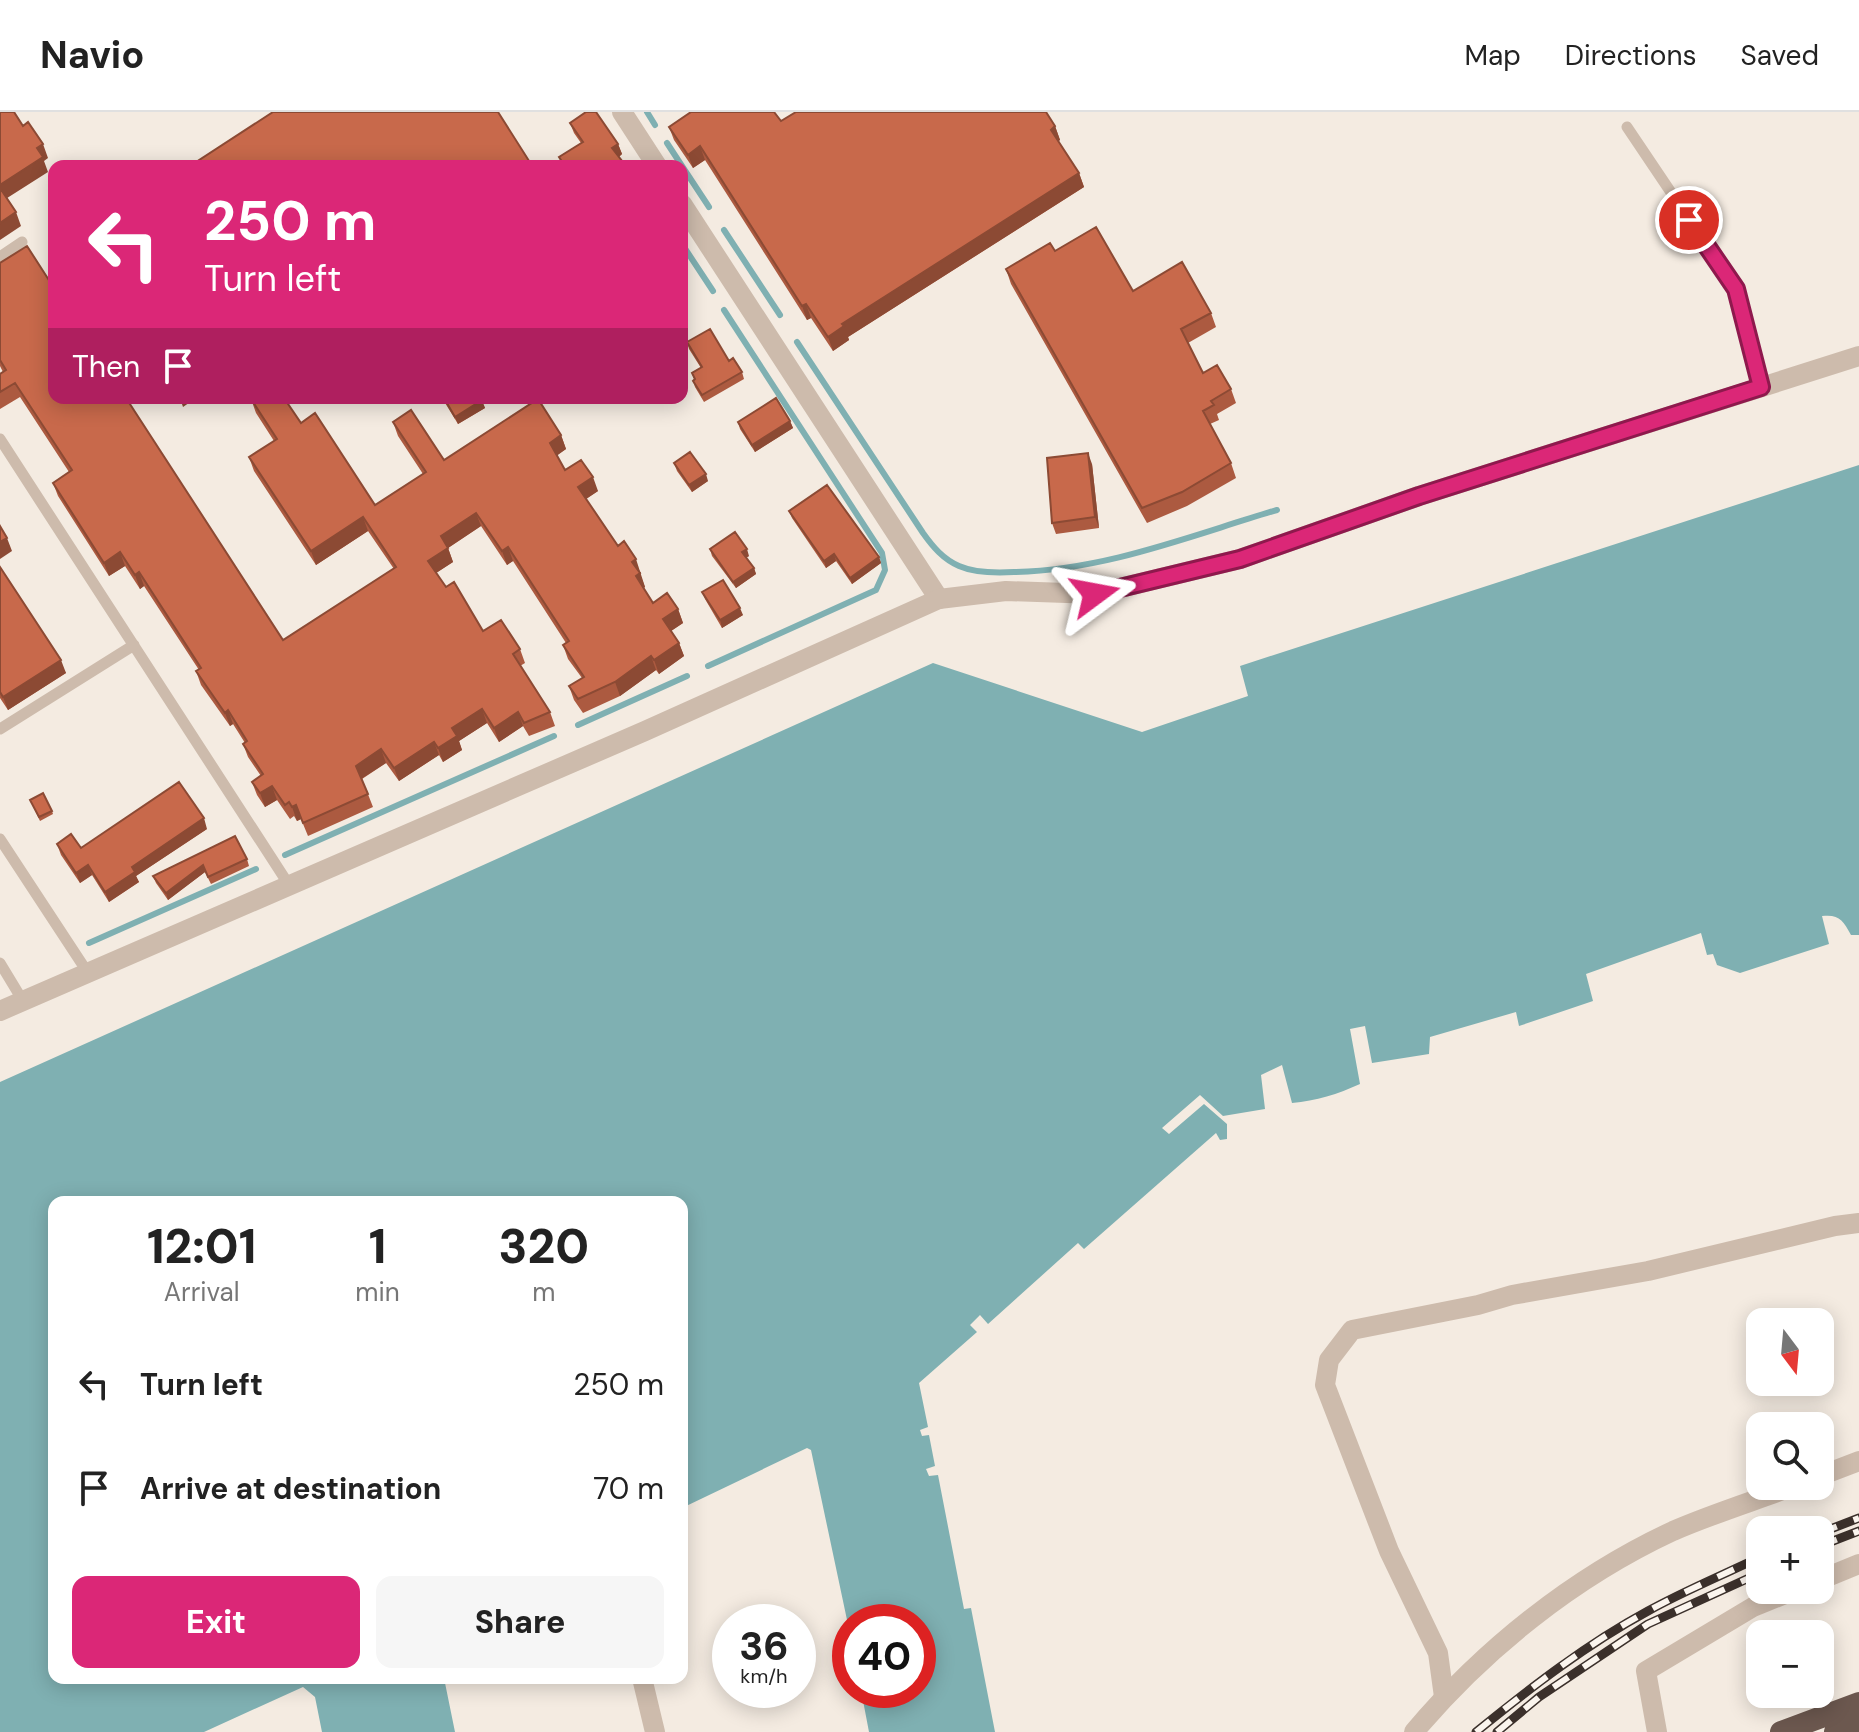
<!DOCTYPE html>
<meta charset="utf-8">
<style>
:root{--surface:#fff;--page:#f6f6f6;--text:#222;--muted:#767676;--line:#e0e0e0;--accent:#db2777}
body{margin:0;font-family:"DM Sans",sans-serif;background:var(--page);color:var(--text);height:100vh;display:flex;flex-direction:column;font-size:30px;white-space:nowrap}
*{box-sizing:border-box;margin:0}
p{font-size:26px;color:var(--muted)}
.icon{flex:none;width:44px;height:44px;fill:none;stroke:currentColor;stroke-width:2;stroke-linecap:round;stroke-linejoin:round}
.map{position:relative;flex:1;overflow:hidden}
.details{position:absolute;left:48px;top:1084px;width:640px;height:488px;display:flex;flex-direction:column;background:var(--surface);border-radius:16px;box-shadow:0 4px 20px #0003}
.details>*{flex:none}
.banner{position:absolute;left:48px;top:48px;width:640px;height:244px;border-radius:16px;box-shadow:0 4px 20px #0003;background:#db2777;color:#fff;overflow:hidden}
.needle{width:52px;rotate:164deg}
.controls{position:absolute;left:1746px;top:1196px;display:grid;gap:16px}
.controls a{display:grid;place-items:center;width:88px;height:88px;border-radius:16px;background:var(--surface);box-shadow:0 4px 20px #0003;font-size:40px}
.speed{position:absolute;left:712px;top:1492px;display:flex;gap:16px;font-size:40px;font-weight:700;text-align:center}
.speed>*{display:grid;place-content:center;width:104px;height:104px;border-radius:50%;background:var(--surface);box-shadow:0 4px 20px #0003;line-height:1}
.speed small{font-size:20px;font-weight:400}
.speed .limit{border:12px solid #d22;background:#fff;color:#111}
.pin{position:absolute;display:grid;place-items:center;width:68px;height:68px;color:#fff;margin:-34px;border:4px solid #fff;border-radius:50%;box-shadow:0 2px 8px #0007}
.me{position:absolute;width:88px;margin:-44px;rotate:77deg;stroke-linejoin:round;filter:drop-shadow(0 0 6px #0008)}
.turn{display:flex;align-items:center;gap:28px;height:168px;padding:0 24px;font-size:36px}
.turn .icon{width:104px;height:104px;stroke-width:2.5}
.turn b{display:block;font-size:56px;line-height:68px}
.then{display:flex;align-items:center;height:76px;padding:0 24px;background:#0003;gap:16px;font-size:30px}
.eta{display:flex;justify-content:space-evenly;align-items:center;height:136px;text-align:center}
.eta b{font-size:48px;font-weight:800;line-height:56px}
.primary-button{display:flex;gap:16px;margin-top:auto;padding:16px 24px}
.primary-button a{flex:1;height:92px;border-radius:16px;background:var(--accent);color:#fff;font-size:32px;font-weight:800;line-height:92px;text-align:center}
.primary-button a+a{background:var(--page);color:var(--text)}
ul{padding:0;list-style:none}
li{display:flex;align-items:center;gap:24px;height:104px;padding:0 24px}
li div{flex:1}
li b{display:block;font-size:30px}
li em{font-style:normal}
header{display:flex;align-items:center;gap:48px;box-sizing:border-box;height:112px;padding:0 40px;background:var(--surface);border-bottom:2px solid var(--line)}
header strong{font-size:38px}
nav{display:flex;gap:44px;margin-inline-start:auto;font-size:28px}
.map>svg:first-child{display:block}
.water{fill:#7fb0b2}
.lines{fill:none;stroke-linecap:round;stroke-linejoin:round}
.stream{stroke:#7fb0b2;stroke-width:6}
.service{stroke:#cdbbac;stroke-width:11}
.minor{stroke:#cdbbac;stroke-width:20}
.tertiary{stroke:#cdbbac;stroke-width:20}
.trunk{stroke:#6c584f;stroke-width:22}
.rail-casing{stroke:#3b302b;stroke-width:9}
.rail{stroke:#fbf5ee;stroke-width:6;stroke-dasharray:18;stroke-linecap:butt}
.wall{fill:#ac5a40}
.shaded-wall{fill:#8c4a34}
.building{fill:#c8694b;stroke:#8c4a34;stroke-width:2}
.route-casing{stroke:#8e194d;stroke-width:20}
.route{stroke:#db2777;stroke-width:14}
</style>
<header>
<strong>Navio</strong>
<nav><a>Map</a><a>Directions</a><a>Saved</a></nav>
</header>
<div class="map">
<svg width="1859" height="1620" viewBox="0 0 1859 1620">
<rect width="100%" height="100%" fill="#f4ebe1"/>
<path class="water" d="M 1859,353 L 1859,823 L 1851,823 C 1843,808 1839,802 1822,804 L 1829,832 L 1740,861 L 1717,853 L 1713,842 L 1707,843 L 1701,821 L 1586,862 L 1593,889 L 1519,914 L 1516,900 L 1430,925 L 1429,942 L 1372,951 L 1365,914 L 1350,917 L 1360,972 C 1338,982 1316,989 1292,991 L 1282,953 L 1261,963 L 1265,997 L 1223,1004 L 1200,983 L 1162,1016 L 1169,1022 L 1204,992 L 1227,1012 L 1227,1027 L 1220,1028 L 1216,1021 L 1084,1137 L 1078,1131 L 988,1212 L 980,1203 L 970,1213 L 977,1220 L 919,1271 L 928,1315 L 920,1318 L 922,1324 L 929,1323 L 935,1354 L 926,1357 L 929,1364 L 938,1363 L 964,1497 L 971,1496 L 995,1620 L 869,1620 L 861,1578 L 918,1578 L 918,1510 L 850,1510 L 850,1522 L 811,1338 L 807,1336 L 682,1396 L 682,1090 L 54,1090 L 54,1566 L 444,1566 L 455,1620 L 322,1620 L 315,1585 L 303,1575 L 204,1620 L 0,1620 L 0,970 L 933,551 L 1142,620 L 1248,584 L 1240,554 Z"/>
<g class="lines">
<path class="stream" d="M 647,0 L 655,13
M 667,31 L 682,54
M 682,54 L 709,95
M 724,118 L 780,203
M 682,132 L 713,179
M 797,230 L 923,421 C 933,435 943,447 959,454 C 975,461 997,461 1014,460 C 1106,458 1189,424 1277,398
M 708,554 L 876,478 L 885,458 L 882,441 L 724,198
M 578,613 L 687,564
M 285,743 L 554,624
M 89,831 L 256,757"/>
<path class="service" d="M 1627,15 L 1736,177 L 1761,275
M 0,145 L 22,130
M 0,327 L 289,773
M 0,617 L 134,533
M 0,727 L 88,861
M 0,851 L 23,889"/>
<path class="minor" d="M 622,0 L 657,54
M 682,92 L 939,487
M 1820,1468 L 1859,1452
M 642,1566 L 655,1620
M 1444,1585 L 1438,1541 L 1389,1439 L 1325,1273 L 1329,1248 L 1352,1218 L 1478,1193 L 1512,1183 L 1648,1159 L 1835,1114 L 1859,1111
M 1657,1620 L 1646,1559 L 1753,1495 L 1795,1478"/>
<path class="tertiary" d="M 0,899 L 645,619 L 939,487 L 1006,479 L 1095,482 L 1240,447 L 1419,384 L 1859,244
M 1820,1364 L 1859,1349
M 1414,1620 C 1484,1537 1574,1465 1673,1419 C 1712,1402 1754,1389 1794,1374"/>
<path class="trunk" d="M 1781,1620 L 1859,1591
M 1835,1620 L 1859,1611"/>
<defs>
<path id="rail" d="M 1820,1421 L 1859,1406
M 1820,1434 L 1859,1419
M 1476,1620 C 1530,1576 1587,1532 1648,1499 C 1684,1479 1723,1463 1760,1445
M 1497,1620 L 1539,1585 L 1648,1512 L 1760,1461"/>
</defs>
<use href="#rail" class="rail-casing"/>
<use href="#rail" class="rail"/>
</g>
<path class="wall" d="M 781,9 L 1055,14 L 1060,28 L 1058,29 L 1079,61 L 1084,75 L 848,225 L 849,228 L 833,239 L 811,206 L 807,208 L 705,48 L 693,56 L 674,28 L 669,15 Z
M 570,11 L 618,32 L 622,42 L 619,45 L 626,54 L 562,54 L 559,45 L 581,31 L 574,21 Z
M 1055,139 L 1133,179 L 1211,201 L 1216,215 L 1188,231 L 1203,261 L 1231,277 L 1236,291 L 1217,302 L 1219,308 L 1210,312 L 1231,351 L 1236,366 L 1187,394 L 1147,411 L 1011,172 L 1006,157 Z
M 0,151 L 283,528 L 394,457 L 368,419 L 316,453 L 254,359 L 249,345 L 274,329 L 256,301 L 251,287 L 301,311 L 375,393 L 423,362 L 398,324 L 393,310 L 444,348 L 561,323 L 566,337 L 557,343 L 565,358 L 598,379 L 586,387 L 618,434 L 641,461 L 640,462 L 645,475 L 643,476 L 653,491 L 678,497 L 683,511 L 671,519 L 679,531 L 684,544 L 659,562 L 656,558 L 620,584 L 583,601 L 574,588 L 569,574 L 582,566 L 568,547 L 563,533 L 566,531 L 513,449 L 507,453 L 481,414 L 448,436 L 453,450 L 436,461 L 446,475 L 483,519 L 520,537 L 525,551 L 520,554 L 550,600 L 555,614 L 529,624 L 523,614 L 499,630 L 487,611 L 459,629 L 462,638 L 443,650 L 439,643 L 399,669 L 386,651 L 362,667 L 373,695 L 308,724 L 301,707 L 297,709 L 294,704 L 290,707 L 277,688 L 265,695 L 257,683 L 252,670 L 261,664 L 248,645 L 243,632 L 245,631 L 233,612 L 230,614 L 201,573 L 196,559 L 199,558 L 144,474 L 140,477 L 125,454 L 109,464 L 58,384 L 53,371 L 69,360 L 20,285 L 0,297 L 0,262 L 3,260 L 0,254 Z
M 687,230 L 729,249 L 742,260 L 744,267 L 704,290 L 695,275 L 693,269 L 694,267 L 692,261 L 701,256 L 689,237 Z
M 442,286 L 480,286 L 485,296 L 458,312 Z
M 790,309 L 793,316 L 755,340 L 740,317 L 738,310 Z
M 674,351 L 708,369 L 692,380 L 677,359 Z
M 1092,352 L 1099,416 L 1056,422 L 1052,411 Z
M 789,399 L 879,445 L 881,451 L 852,472 L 836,449 L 826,456 L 792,406 Z
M 710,437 L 749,444 L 746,446 L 754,456 L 756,462 L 736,476 L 712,444 Z
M 0,455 L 66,561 L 8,598 L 0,586 Z
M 702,480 L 743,503 L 722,516 L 705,487 Z
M 30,688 L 52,699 L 53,702 L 40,709 Z
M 207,717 L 136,764 L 139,770 L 109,790 L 92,763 L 80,771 L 61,743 L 57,732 L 81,736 Z
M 247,747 L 249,754 L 211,772 L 205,760 L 168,788 L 156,771 L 153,764 Z"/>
<path class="shaded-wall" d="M 1055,14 L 1060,28 L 1056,31 L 1051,18 Z
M 43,32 L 48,46 L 44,49 L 48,60 L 4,88 L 0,77 L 0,73 L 37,36 Z
M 618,32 L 622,42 L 616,47 L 612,36 Z
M 700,34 L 705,48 L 693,56 L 688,43 Z
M 1079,61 L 1084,75 L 848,225 L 849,228 L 833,239 L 828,225 L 842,212 Z
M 16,100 L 21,114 L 0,128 L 0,111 Z
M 806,192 L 811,206 L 807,208 L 802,194 Z
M 180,286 L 196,286 L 183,295 Z
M 482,288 L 485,296 L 458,312 L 455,305 Z
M 790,309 L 793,316 L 755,340 L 752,333 Z
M 561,323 L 566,337 L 555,345 L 550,331 Z
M 1088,341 L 1092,352 L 1099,416 L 1095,405 Z
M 706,362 L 708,369 L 692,380 L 689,373 Z
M 593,365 L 598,379 L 583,389 L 578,375 Z
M 476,401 L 481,414 L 448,436 L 453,450 L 433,463 L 428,449 L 441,424 Z
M 363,405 L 368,419 L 316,453 L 311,439 Z
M 7,426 L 12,439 L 0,447 L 0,430 Z
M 508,435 L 513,449 L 507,453 L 502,439 Z
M 747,437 L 749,444 L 745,446 L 742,440 Z
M 120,440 L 125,454 L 109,464 L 104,451 Z
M 834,442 L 836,449 L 826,456 L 824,449 Z
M 879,445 L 881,451 L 852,472 L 850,466 Z
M 636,447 L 645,475 L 641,478 L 632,450 Z
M 754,456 L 756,462 L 736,476 L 733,470 Z
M 139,460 L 144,474 L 140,477 L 135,463 Z
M 740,496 L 743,503 L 722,516 L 720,508 Z
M 678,497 L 683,511 L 668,521 L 663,507 Z
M 679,531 L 684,544 L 659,562 L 654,548 Z
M 651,544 L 656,558 L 620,584 L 615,570 Z
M 61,548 L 66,561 L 8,598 L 3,585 Z
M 482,597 L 487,611 L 459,629 L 462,638 L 443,650 L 438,636 L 452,616 Z
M 228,598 L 233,612 L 230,614 L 225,601 Z
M 518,600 L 523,614 L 499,630 L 494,616 Z
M 434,630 L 439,643 L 399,669 L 394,656 Z
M 381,637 L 386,651 L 361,667 L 356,654 Z
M 272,674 L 277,688 L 265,695 L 260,681 Z
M 296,693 L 301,707 L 297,709 L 292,695 Z
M 204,706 L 207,717 L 136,764 L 139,770 L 109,790 L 105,780 L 132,755 Z
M 88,753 L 92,763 L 80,771 L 76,761 Z
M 203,753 L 205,760 L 168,788 L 166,781 Z"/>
<path class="building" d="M 0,0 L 14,0 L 23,14 L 28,10 L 43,32 L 37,36 L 43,45 L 0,73 Z
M 273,0 L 498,0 L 531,52 L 527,54 L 190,54 Z
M 586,0 L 596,0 L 618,32 L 612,36 L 626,54 L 565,54 L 559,45 L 583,30 L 570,11 Z
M 691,0 L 774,0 L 781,9 L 796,0 L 1046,0 L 1055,14 L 1051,18 L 1079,61 L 842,212 L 844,214 L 828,225 L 806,192 L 802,194 L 700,34 L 688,43 L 669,15 Z
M 0,76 L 16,100 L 0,111 Z
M 1096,115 L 1133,179 L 1182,150 L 1211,201 L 1181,217 L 1203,261 L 1217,253 L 1231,277 L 1211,289 L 1214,293 L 1203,299 L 1231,351 L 1182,380 L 1142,396 L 1006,157 L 1050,131 L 1055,139 Z
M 27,134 L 54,176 L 54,286 L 126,286 L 283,528 L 396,455 L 363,405 L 311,439 L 249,345 L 277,327 L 251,287 L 252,286 L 284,286 L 301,311 L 315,301 L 375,393 L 426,360 L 393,310 L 411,298 L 444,348 L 538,287 L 561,323 L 550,331 L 565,358 L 581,348 L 593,365 L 578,375 L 618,434 L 624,429 L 636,447 L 632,450 L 640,461 L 636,464 L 653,491 L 667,481 L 678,497 L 663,507 L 679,531 L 654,548 L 651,544 L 615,570 L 578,587 L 569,574 L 584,565 L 563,533 L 569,529 L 508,435 L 502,439 L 476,401 L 441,424 L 448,436 L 428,449 L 446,475 L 454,470 L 483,519 L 501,508 L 520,537 L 513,542 L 550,600 L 524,611 L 518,600 L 494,616 L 482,597 L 452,616 L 457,624 L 438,636 L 434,630 L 394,656 L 381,637 L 356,654 L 368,682 L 303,711 L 296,693 L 292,695 L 289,690 L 285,693 L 272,674 L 260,681 L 252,670 L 263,662 L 243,632 L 247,629 L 228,598 L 225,601 L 196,559 L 201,556 L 139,460 L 135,463 L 120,440 L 104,451 L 53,371 L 72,358 L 15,271 L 0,280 L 0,262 L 6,258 L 0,248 L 0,151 Z
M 710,217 L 729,249 L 733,246 L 742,260 L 702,283 L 693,269 L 695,267 L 692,261 L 702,255 L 687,230 Z
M 444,286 L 480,286 L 482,288 L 455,305 Z
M 776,286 L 790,309 L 752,333 L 738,310 Z
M 690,340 L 706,362 L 689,373 L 674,351 Z
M 1088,341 L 1095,405 L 1052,411 L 1047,346 Z
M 827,373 L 879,445 L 850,466 L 834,442 L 824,449 L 789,399 Z
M 0,414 L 7,426 L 0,430 Z
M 735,420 L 747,437 L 742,440 L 754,456 L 733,470 L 710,437 Z
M 0,455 L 61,548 L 3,585 L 0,580 Z
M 723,468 L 740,496 L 720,508 L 702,480 Z
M 179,670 L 204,706 L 132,755 L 135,760 L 105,780 L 88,753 L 76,761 L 57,732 L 71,722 L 81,736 Z
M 43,681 L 52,699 L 39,705 L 30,688 Z
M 235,724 L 247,747 L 208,765 L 203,753 L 166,781 L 153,764 Z"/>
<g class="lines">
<defs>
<path id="route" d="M 1095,482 L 1240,447 L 1419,384 L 1761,275 L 1736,177 L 1689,108"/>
</defs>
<use href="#route" class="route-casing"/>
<use href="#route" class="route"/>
</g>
</svg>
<div class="controls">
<a><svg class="needle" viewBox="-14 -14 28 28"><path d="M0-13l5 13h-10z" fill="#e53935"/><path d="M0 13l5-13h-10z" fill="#767676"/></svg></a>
<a><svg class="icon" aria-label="search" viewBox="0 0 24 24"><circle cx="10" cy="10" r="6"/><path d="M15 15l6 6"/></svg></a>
<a>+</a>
<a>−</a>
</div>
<div class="speed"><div>36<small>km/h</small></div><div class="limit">40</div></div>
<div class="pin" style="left:1689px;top:108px;background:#d93025"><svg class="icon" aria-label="arrive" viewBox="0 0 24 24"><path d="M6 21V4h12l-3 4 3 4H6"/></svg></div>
<svg class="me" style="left:1095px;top:482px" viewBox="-20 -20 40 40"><path d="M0-17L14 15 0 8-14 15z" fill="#db2777" stroke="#fff" stroke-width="4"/></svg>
<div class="banner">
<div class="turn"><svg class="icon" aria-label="left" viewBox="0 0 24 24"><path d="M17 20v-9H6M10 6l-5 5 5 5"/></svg><div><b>250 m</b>Turn left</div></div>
<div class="then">Then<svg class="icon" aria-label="arrive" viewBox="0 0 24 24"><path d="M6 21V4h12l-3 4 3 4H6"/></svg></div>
</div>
<section class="details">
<div class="eta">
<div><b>12:01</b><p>Arrival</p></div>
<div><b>1</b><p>min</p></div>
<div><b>320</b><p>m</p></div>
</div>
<ul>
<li><svg class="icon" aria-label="left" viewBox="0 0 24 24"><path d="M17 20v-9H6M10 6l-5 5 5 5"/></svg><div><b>Turn left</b></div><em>250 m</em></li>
<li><svg class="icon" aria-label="arrive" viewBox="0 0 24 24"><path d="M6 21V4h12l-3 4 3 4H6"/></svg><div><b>Arrive at destination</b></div><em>70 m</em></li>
</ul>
<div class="primary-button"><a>Exit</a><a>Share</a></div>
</section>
</div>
